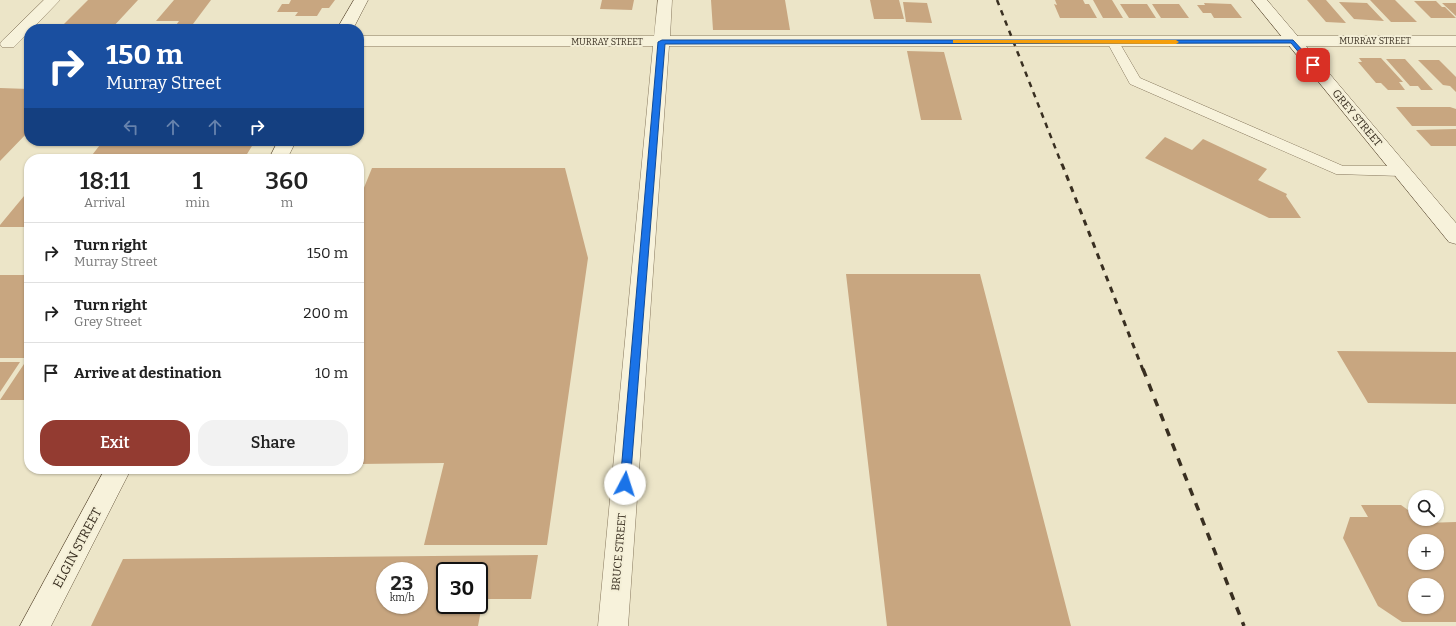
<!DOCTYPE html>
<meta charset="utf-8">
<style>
:root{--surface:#fff;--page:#f2f2f2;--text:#222;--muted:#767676;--line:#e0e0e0;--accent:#933b31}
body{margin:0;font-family:Bitter,serif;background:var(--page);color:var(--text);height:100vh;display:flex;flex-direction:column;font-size:15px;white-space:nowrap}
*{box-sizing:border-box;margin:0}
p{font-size:13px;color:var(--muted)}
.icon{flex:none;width:22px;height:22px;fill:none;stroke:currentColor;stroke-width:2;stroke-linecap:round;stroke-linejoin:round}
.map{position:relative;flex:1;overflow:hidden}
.panel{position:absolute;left:24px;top:154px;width:340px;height:320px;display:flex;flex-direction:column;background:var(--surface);border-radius:16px;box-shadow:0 1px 3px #0004}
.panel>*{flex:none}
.banner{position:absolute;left:24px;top:24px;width:340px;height:122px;border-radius:16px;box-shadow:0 1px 3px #0004;background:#1a4fa0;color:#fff;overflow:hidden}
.tools{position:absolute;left:1408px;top:490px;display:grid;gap:8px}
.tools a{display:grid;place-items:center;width:36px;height:36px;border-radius:50%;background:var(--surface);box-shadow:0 1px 3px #0004;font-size:20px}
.speed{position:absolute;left:376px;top:562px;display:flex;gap:8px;font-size:20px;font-weight:700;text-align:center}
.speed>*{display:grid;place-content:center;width:52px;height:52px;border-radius:50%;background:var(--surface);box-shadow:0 1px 3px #0004;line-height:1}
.speed small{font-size:10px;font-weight:400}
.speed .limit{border:2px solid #111;border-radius:6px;background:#fff;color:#111}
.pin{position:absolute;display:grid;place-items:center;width:34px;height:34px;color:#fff;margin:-17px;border-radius:8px;box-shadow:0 2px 6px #0006}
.me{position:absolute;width:44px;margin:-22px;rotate:5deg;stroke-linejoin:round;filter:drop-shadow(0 0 3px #0008)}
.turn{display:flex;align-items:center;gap:14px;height:84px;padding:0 16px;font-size:18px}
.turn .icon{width:52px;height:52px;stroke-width:2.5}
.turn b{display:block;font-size:28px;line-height:34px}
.lanes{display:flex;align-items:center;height:38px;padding:0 16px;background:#0003;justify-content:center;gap:20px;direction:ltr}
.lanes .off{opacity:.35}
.eta{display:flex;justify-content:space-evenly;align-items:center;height:68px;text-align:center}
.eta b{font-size:24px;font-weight:600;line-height:28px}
.button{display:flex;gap:8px;margin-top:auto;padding:8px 16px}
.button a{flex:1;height:46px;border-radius:16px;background:var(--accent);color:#fff;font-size:16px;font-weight:600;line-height:46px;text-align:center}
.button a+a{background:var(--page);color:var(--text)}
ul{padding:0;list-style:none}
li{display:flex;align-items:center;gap:12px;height:60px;padding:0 16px;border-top:1px solid var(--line)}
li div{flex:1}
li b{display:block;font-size:15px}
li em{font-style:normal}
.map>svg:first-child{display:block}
.building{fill:#c8a680;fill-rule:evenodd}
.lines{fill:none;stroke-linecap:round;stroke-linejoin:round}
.lane-casing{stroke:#87785e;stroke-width:1}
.street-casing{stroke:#87785e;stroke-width:1}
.secondary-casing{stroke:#695941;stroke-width:1}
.lane{fill:#f7f2db;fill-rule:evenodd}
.street{fill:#f7f2db;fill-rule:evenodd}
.secondary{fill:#f7f2db;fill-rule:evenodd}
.rail-far2{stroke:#392f21;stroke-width:2.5;stroke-dasharray:5.5 5.5;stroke-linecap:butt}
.rail-far1{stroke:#392f21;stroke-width:3;stroke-dasharray:6 6;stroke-linecap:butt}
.rail{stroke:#392f21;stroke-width:3.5;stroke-dasharray:8 8;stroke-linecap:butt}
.route{fill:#1a73e8;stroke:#114b97}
.slow{fill:#f59e0b}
.labels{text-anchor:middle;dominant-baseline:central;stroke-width:4;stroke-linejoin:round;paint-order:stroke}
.far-street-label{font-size:9px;fill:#392f21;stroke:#f4efd7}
.street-label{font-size:11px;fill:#392f21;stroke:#f4efd7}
.near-street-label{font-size:13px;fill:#392f21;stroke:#f4efd7}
</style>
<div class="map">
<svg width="1456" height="626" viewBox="0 0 1456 626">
<rect width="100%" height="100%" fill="#ece5c8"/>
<path class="building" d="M 88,0 L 138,0 L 112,28 L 60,28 Z
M 174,0 L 211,0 L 190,28 L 174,28 L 179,21 L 156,21 Z
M 291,0 L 335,0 L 329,8 L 322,8 L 317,16 L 295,16 L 298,12 L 277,12 L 282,4 L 289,4 Z
M 602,0 L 634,0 L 632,10 L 600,9 Z
M 711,0 L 785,0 L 790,30 L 713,30 Z
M 870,0 L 899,0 L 904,19 L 874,19 Z
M 1055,0 L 1083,0 L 1085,4 L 1089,4 L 1097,18 L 1060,18 L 1054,4 L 1057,5 Z
M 1093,0 L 1112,0 L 1123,18 L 1103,18 Z
M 1307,0 L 1326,0 L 1346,23 L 1326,22 Z
M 1370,0 L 1395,0 L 1417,22 L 1391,22 Z
M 1414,1 L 1436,1 L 1442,7 L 1445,7 L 1456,18 L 1431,18 Z
M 903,2 L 927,3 L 932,23 L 906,22 Z
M 1339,2 L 1367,3 L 1384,21 L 1354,19 Z
M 1204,3 L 1231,4 L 1242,18 L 1214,18 L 1211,13 L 1203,13 L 1197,5 L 1205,5 Z
M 1442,3 L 1456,3 L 1456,16 Z
M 1120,4 L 1147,4 L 1156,18 L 1129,18 Z
M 1152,4 L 1179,4 L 1189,18 L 1161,18 Z
M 907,51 L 944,52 L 962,120 L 921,120 Z
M 1359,58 L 1381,58 L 1403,82 L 1399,82 L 1405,90 L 1388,90 L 1381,83 L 1376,83 L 1358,62 L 1362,62 Z
M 1386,59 L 1405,59 L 1433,90 L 1421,90 L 1418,86 L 1410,86 Z
M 1418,60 L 1439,60 L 1456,77 L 1456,92 L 1450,86 L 1443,85 Z
M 0,88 L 29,89 L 29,131 L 0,161 Z
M 1396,107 L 1450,107 L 1456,109 L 1456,126 L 1412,126 Z
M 1456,129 L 1456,146 L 1431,146 L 1416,130 Z
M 1165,137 L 1192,150 L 1203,139 L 1267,169 L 1258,180 L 1287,194 L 1286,196 L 1301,218 L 1269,218 L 1145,158 Z
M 103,141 L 255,141 L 244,159 L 162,159 L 165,155 L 145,155 L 142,159 L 89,159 Z
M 372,168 L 565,168 L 588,258 L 547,545 L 424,545 L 444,463 L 359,464 L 359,200 Z
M 29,190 L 29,227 L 0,227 L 0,225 Z
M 846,274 L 980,274 L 1071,626 L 887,626 Z
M 0,275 L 29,275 L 29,400 L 0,400 L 28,358 L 0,358 Z
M 1337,351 L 1456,352 L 1456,404 L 1368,403 Z
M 0,362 L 20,362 L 0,392 Z
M 1361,505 L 1401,505 L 1415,515 L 1415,519 L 1420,519 L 1425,523 L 1456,522 L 1456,622 L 1402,622 L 1378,606 L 1343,538 L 1350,517 L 1368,517 ZM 1415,541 L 1437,541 L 1437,563 L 1415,563 ZM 1415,585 L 1437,585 L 1437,607 L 1415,607 Z
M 538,555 L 531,599 L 483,599 L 478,626 L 91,626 L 123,559 ZM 385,571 L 419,571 L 419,605 L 385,605 ZM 445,571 L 479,571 L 479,605 L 445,605 Z"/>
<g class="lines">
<defs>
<path id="lane" d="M 1113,38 L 1119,42 L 1140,78 L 1343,166 L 1401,166 L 1406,168 L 1408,171 L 1406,174 L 1401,176 L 1336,174 L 1130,84 L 1107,42 Z"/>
<path id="street" d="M 44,0 L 60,0 L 32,29 L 29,29 L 29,32 L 14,47 L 2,47 L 0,44 L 2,41 Z
M 658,0 L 672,0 L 670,36 L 1456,36 L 1456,46 L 669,46 L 628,626 L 598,626 L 653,46 L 359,46 L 359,36 L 654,36 Z"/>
<path id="secondary" d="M 354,0 L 368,0 L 353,29 L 337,29 Z
M 1252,0 L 1267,0 L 1456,223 L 1456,244 L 1449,242 Z
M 278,141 L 296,141 L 287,159 L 269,159 Z
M 105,469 L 131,469 L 51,626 L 20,626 Z"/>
</defs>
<use href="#lane" class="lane-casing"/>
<use href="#street" class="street-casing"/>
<use href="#secondary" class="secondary-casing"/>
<use href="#lane" class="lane"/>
<use href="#street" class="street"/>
<use href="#secondary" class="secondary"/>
<path class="rail-far2" d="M 997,0 L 1062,165"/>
<path class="rail-far1" d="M 1062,164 L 1143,370"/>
<path class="rail" d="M 1143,369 L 1244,626"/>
</g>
<path class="route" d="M 662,40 L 1293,40 L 1316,65 L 1311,67 L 1291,43 L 665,44 L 630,484 L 629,487 L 625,489 L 621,487 L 620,484 L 658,42 Z"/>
<path class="slow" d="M 955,40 L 1176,40 L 1179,42 L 1176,44 L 953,43 L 953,40 Z"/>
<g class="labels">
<g class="far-street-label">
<text x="1375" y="41">MURRAY STREET</text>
<text x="607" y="42">MURRAY STREET</text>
</g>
<g class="street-label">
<text transform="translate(1357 118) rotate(50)">GREY STREET</text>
<text transform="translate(619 552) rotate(-85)">BRUCE STREET</text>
</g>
<g class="near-street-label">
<text transform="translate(77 548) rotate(-62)">ELGIN STREET</text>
</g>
</g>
</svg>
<div class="tools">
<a><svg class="icon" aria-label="search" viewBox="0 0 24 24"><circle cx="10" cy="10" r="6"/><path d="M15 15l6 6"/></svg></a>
<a>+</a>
<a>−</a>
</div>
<div class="speed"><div>23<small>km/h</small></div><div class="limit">30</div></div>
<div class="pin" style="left:1313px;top:65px;background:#d93025"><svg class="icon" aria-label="arrive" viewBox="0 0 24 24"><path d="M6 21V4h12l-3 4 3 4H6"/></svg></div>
<svg class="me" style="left:625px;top:484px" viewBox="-20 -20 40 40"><circle r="19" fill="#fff"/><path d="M0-13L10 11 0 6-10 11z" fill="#1a73e8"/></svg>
<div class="banner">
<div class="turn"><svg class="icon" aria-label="right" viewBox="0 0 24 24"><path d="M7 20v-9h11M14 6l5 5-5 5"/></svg><div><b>150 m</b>Murray Street</div></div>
<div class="lanes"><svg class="icon off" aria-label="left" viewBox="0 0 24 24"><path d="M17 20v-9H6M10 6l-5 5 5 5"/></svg><svg class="icon off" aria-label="ahead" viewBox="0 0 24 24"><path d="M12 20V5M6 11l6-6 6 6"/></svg><svg class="icon off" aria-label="ahead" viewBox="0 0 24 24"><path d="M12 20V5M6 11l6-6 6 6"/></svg><svg class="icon" aria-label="right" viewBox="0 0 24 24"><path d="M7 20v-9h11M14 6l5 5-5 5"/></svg></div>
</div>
<section class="panel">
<div class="eta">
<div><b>18:11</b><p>Arrival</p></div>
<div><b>1</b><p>min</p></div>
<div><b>360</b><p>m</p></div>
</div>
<ul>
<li><svg class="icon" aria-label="right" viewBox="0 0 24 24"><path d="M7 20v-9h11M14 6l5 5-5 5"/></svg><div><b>Turn right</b><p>Murray Street</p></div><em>150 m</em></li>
<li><svg class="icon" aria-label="right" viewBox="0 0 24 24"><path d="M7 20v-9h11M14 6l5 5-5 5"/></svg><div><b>Turn right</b><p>Grey Street</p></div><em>200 m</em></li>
<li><svg class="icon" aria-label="arrive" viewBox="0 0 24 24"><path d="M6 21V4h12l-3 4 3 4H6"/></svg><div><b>Arrive at destination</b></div><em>10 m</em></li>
</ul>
<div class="button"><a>Exit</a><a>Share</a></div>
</section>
</div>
